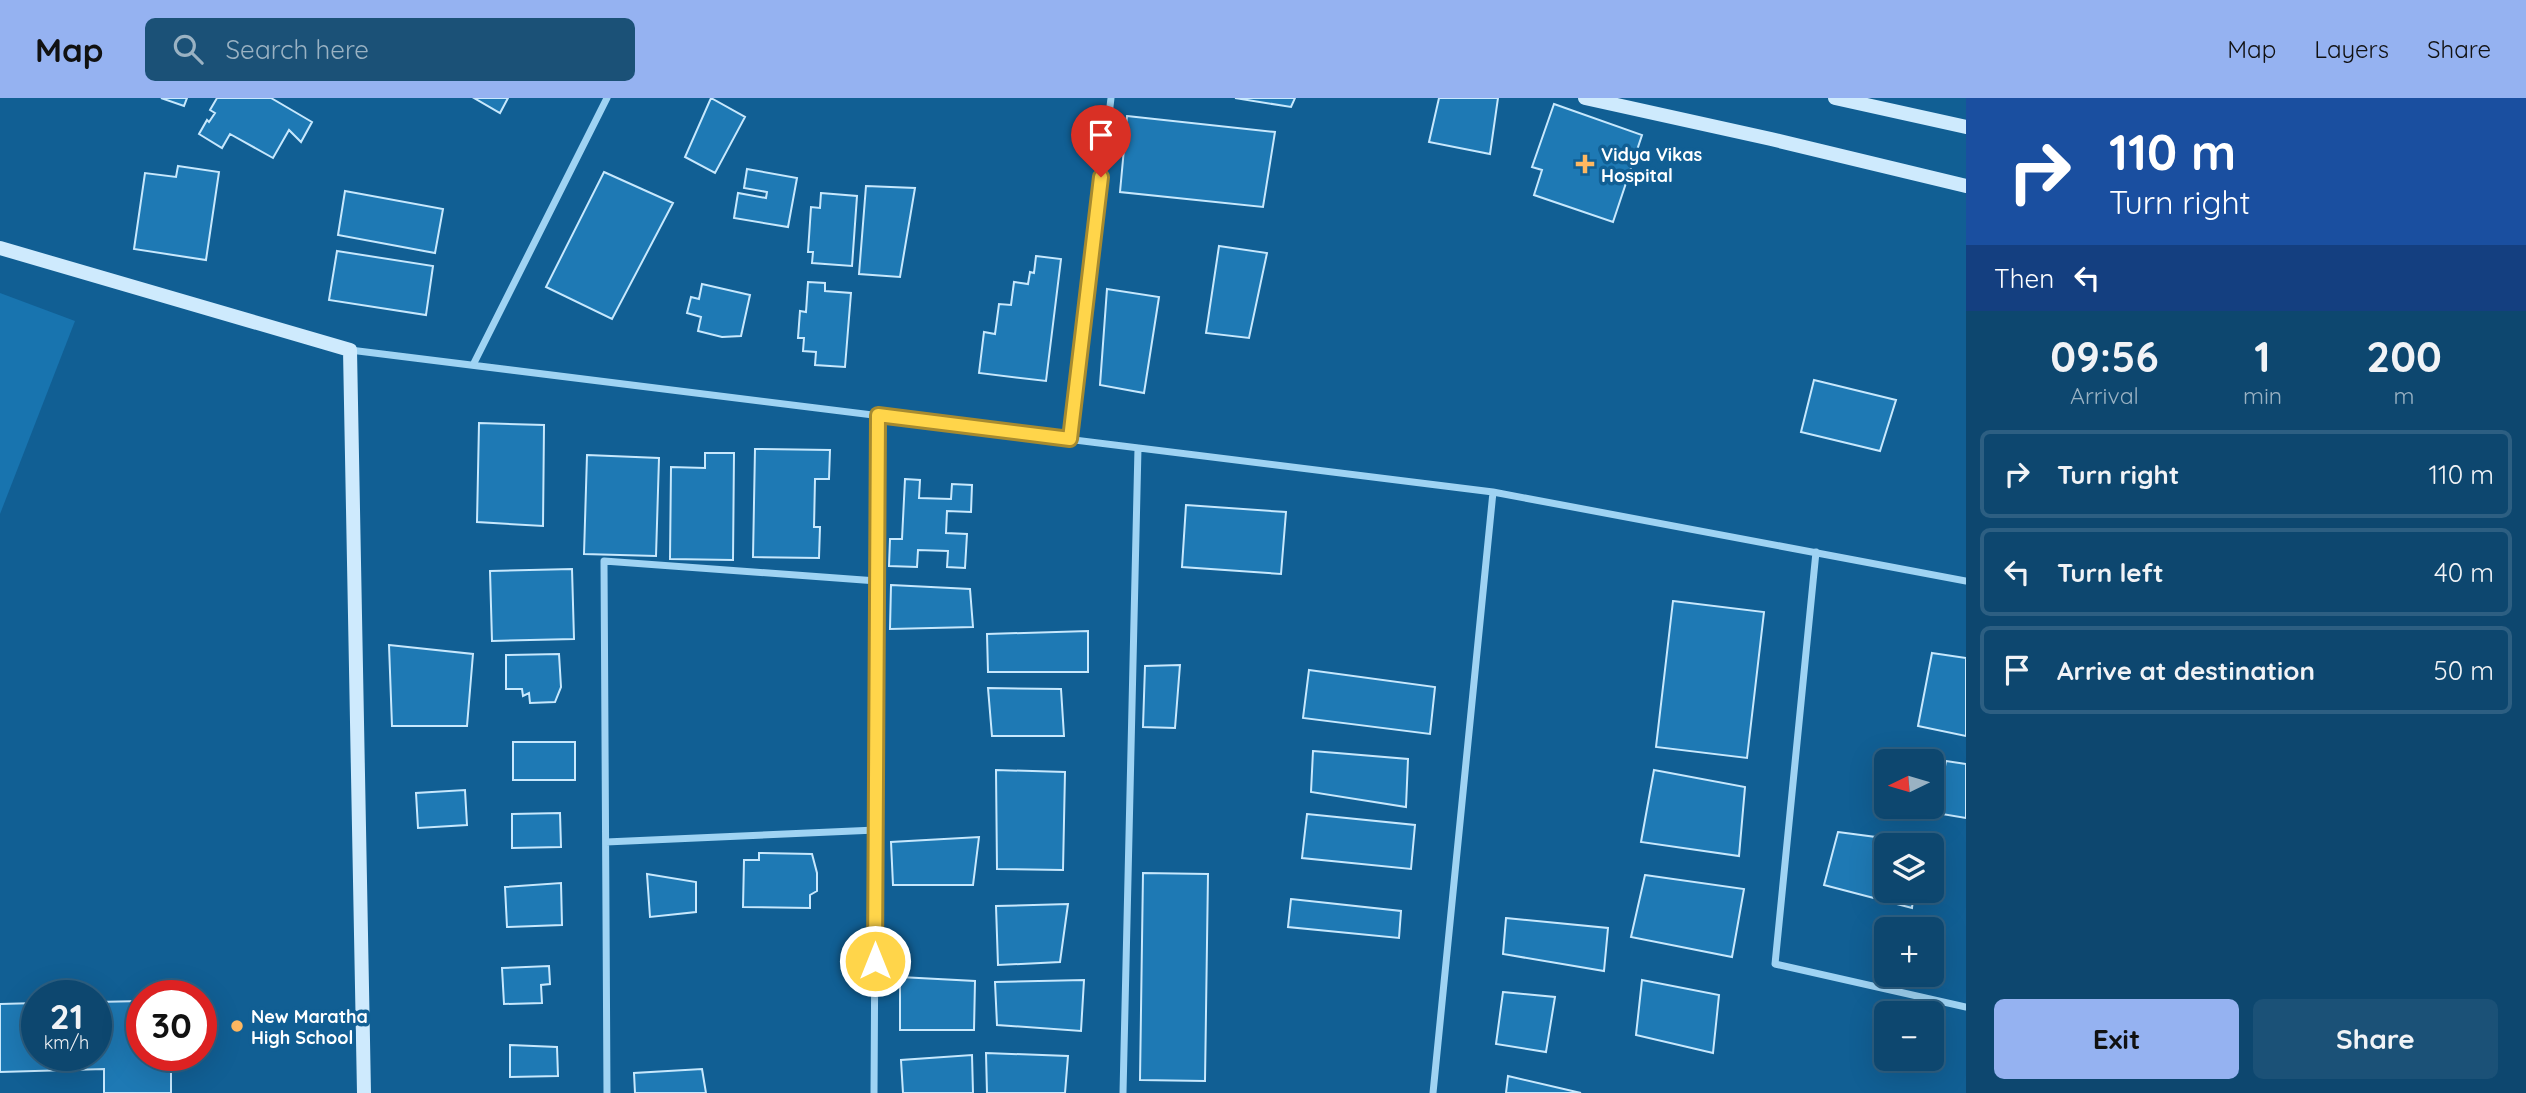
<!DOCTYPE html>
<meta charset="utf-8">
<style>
:root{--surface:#0d476f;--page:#1b5177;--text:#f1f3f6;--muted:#9ab2c3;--line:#2d5f82;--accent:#95b2f1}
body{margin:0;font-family:Quicksand,sans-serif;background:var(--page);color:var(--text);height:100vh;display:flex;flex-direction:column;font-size:26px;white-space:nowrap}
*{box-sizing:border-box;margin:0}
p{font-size:23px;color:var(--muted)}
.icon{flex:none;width:38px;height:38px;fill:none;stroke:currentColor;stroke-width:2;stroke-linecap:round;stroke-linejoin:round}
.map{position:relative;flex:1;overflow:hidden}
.details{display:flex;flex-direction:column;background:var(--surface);width:560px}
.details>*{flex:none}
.top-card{background:#1a4fa0;color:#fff;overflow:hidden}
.needle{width:46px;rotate:265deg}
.controls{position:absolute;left:1874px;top:651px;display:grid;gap:14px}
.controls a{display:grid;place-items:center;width:70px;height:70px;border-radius:10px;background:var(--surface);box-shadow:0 7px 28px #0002,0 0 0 2px var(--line);font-size:35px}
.speed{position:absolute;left:21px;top:882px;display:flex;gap:14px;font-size:35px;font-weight:700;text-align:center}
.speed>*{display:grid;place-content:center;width:91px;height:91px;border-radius:50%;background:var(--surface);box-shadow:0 7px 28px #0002,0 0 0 2px var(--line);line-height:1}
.speed small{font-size:18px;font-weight:400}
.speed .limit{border:10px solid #d22;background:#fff;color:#111}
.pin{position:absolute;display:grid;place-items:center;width:60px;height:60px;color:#fff;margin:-72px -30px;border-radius:50% 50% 50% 0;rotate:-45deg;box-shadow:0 0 7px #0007}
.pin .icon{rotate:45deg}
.me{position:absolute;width:77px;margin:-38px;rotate:0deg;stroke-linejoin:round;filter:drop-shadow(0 0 5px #0008)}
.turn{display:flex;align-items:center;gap:24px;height:147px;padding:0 28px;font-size:32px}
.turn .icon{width:91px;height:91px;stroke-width:2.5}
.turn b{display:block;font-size:49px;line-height:60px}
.then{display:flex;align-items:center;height:66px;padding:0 28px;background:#0003;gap:14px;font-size:26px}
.eta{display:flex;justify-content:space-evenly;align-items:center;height:119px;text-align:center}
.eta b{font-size:42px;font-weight:700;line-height:49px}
.cta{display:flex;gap:14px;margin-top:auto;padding:14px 28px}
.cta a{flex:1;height:80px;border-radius:10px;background:var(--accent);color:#111;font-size:28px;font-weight:700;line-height:80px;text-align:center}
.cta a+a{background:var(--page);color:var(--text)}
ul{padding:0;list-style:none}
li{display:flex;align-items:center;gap:21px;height:88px;margin:0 14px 10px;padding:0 14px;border:4px solid var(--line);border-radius:10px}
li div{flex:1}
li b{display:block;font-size:26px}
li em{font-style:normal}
header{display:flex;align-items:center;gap:42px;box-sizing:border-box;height:98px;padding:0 35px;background:var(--accent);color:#111}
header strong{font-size:33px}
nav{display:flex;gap:38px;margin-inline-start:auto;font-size:24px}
.search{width:490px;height:63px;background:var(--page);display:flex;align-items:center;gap:18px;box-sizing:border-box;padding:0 24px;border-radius:10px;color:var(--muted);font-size:26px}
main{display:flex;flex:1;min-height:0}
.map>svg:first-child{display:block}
.green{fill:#1874af}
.building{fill:#1e79b4;stroke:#c7e8fd;stroke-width:2}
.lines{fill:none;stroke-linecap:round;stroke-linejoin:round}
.street{stroke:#9fd3f3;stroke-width:7}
.secondary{stroke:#ceeafd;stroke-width:14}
.route-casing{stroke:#a68a30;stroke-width:18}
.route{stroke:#ffd54a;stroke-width:12}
.poi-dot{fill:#ffb861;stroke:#115f94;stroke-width:2.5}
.labels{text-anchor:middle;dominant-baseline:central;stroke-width:7;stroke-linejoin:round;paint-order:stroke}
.poi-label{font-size:18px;font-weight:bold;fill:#fff;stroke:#115f94;text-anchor:start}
</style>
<header>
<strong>Map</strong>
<div class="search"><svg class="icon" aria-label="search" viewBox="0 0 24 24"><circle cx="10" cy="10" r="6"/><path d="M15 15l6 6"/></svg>Search here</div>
<nav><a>Map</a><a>Layers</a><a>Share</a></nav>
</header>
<main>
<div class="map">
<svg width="1966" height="995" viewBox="0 0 1966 995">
<rect width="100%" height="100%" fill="#115f94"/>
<path class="green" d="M 0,195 L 75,223 L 0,416 Z"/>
<path class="building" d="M 161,0 L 187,0 L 184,8 Z
M 217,0 L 271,0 L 312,24 L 301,44 L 289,32 L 273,60 L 230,36 L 222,50 L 199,36 L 207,22 L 209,24 L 215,15 L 210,12 Z
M 474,0 L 508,0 L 500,15 Z
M 711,0 L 745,19 L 715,75 L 685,59 Z
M 1235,0 L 1295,0 L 1291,9 Z
M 1439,0 L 1498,0 L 1490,56 L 1429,44 Z
M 1554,6 L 1642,37 L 1613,124 L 1534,97 L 1542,72 L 1532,69 Z
M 1127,18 L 1275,34 L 1263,109 L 1120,94 Z
M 178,68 L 219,74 L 206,162 L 134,151 L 145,75 L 176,79 Z
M 747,71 L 797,80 L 788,129 L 734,120 L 738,95 L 766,100 L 767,94 L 744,90 Z
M 604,74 L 673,105 L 612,221 L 546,189 Z
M 866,88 L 915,90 L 900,179 L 859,176 Z
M 345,93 L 443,111 L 435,155 L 338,137 Z
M 821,95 L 857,98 L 852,168 L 812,165 L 813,154 L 808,154 L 811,109 L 820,110 Z
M 1219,148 L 1267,155 L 1249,240 L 1206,235 Z
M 337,153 L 433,168 L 426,217 L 329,202 Z
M 1036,158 L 1061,161 L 1046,283 L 979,275 L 984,234 L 995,236 L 999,206 L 1011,207 L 1014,184 L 1028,186 L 1030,174 L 1034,175 Z
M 808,184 L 825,185 L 825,193 L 851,195 L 845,269 L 815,267 L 816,254 L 803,253 L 804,240 L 798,240 L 800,213 L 806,214 Z
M 702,186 L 750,197 L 741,238 L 722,239 L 698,233 L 701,219 L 687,215 L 691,199 L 699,201 Z
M 1107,191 L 1159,199 L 1144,295 L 1100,287 Z
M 1814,282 L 1896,302 L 1880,353 L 1801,334 Z
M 479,325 L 544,327 L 543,428 L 477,424 Z
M 755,351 L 830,352 L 829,381 L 815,381 L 814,429 L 820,429 L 819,460 L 753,459 Z
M 705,355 L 734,355 L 733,462 L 670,461 L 671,369 L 705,370 Z
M 587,357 L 659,360 L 656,458 L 584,456 Z
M 905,381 L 920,382 L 919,400 L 951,401 L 952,386 L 972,387 L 971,414 L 947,413 L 946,435 L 967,436 L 965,470 L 947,469 L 948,453 L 918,452 L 917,469 L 889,468 L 890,441 L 902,441 Z
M 1186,407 L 1286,414 L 1281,476 L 1182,469 Z
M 572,471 L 574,541 L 492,543 L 490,473 Z
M 891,487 L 970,491 L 973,529 L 890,531 Z
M 1673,503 L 1764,514 L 1747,660 L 1656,649 Z
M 1088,533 L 1088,574 L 988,574 L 987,536 Z
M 389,547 L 473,556 L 467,628 L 392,628 Z
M 1932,555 L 1966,560 L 1966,638 L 1918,628 Z
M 559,556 L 561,589 L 555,604 L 530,605 L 529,595 L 523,598 L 522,591 L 506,591 L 506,557 Z
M 1180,567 L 1175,630 L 1143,629 L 1145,568 Z
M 1309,572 L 1435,589 L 1430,636 L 1303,620 Z
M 988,590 L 1061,591 L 1064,638 L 992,638 Z
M 513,644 L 575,644 L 575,682 L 513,682 Z
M 1313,653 L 1408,661 L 1406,709 L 1311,694 Z
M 1946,663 L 1966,666 L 1966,720 L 1936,715 Z
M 996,672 L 1065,674 L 1063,772 L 997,771 Z
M 1654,672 L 1745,689 L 1739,758 L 1641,744 Z
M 465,692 L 467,727 L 418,730 L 416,695 Z
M 560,715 L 561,749 L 512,750 L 512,716 Z
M 1307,716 L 1415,727 L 1411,771 L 1302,760 Z
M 1838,734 L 1921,745 L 1921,747 L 1886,747 L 1886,793 L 1914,793 L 1912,810 L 1824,787 Z
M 979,739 L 973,787 L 893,787 L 891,744 Z
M 759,755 L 812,756 L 817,775 L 817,793 L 810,797 L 810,810 L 743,809 L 744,762 L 759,762 Z
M 1143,775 L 1208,776 L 1205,983 L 1140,982 Z
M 647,776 L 696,784 L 696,814 L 650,819 Z
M 1645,777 L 1744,791 L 1732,859 L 1631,839 Z
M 561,785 L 562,827 L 507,829 L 505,789 Z
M 1291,801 L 1401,813 L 1399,840 L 1288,829 Z
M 1068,806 L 1060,864 L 998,867 L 996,808 Z
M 1506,820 L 1608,830 L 1604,873 L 1503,856 Z
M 549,868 L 550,886 L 541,887 L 542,905 L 504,906 L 502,870 Z
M 900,879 L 975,883 L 974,932 L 900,932 Z
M 1084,882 L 1081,933 L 997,927 L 995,884 Z
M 1642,882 L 1719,897 L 1713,955 L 1636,937 Z
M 1503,894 L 1555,899 L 1546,954 L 1496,946 Z
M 142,903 L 142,957 L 171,957 L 171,995 L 104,995 L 104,971 L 0,974 L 0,906 L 37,905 L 37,957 L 96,957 L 96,904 Z
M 510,947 L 557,949 L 558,978 L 510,979 Z
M 986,955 L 1068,958 L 1065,995 L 987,995 Z
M 972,957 L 973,995 L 903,995 L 901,962 Z
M 702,971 L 706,995 L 635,995 L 634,975 Z
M 1508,978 L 1581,995 L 1506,995 Z"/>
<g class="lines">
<path class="street" d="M 350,252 L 1493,394 L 1966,483
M 473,267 L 607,0
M 1070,341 L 1111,0
M 1816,454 L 1775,866 L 1966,909
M 606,744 L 876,732
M 607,995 L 604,463 L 877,483
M 874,995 L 878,317
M 1123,995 L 1138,350
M 1433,995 L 1493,394"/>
<path class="secondary" d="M 1585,0 L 1771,41 L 1966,88
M 1835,0 L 1966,29
M 0,150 L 350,252 L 364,995"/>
</g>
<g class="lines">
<defs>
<path id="route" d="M 875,863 L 878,317 L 1070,341 L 1101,79"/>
</defs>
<use href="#route" class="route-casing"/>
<use href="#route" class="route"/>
</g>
<g class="poi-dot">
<path d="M1581.5 55.5h7v7h7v7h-7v7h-7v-7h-7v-7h7z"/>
<circle cx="237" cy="928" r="7"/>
</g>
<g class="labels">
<g class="poi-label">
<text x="1601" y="56">Vidya Vikas<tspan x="1601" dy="21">Hospital</tspan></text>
<text x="251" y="918">New Maratha<tspan x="251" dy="21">High School</tspan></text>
</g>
</g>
</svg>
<div class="controls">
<a><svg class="needle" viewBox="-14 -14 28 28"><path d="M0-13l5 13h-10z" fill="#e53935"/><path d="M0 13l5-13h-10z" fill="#9ab2c3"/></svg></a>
<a><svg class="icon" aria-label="layers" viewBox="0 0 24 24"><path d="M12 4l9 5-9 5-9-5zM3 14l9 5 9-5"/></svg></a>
<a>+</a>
<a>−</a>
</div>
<div class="speed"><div>21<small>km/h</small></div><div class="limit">30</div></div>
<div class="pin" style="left:1101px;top:79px;background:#d93025"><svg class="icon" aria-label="arrive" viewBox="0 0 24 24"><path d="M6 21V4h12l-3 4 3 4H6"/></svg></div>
<svg class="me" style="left:875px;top:863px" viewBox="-20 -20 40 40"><circle r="17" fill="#ffd54a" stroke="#fff" stroke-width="3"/><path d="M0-11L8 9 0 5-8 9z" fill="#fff"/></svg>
</div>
<section class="details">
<div class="top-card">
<div class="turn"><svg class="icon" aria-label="right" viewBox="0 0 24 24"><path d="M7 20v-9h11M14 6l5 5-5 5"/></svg><div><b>110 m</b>Turn right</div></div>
<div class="then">Then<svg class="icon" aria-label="left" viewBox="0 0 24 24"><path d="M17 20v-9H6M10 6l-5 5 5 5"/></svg></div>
</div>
<div class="eta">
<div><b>09:56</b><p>Arrival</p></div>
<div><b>1</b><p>min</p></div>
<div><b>200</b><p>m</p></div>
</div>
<ul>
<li><svg class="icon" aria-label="right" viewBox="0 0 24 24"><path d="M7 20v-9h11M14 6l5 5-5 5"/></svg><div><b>Turn right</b></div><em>110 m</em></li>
<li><svg class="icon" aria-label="left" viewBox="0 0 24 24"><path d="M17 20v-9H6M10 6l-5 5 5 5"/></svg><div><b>Turn left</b></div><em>40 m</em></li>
<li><svg class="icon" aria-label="arrive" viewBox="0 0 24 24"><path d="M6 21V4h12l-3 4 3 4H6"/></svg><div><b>Arrive at destination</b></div><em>50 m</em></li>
</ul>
<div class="cta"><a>Exit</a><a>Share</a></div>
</section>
</main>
